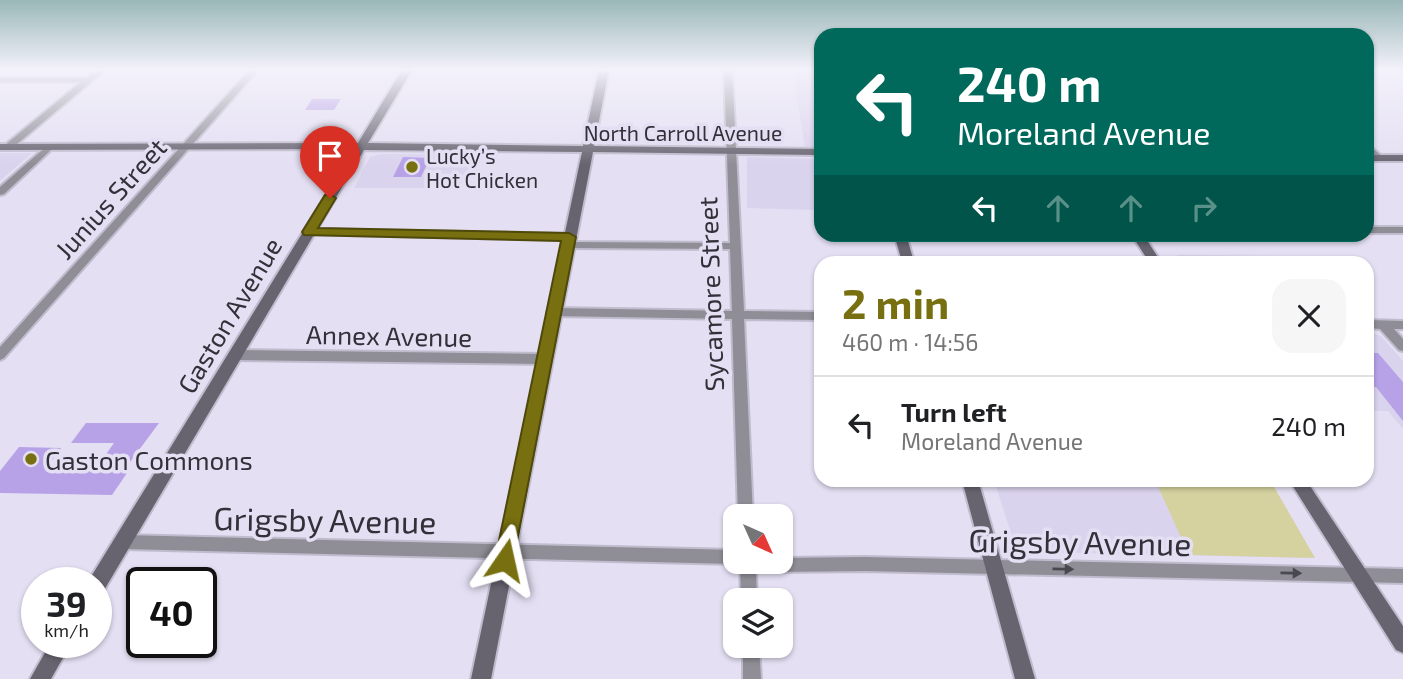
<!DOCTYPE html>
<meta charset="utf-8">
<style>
:root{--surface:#fff;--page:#f6f6f6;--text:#202124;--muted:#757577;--line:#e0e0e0;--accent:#787010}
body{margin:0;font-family:"Exo 2",sans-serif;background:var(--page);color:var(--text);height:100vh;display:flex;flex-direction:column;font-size:26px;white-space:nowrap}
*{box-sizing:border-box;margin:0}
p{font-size:23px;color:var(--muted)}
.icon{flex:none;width:38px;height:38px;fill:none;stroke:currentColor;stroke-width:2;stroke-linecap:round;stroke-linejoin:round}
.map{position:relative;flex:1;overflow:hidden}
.details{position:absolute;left:814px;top:256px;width:560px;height:231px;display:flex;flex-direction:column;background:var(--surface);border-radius:21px;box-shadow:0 2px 5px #0004}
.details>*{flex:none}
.banner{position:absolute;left:814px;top:28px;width:560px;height:214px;border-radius:21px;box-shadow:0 2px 5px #0004;background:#00695c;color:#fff;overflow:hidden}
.needle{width:46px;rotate:135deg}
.buttons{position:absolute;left:723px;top:504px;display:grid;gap:14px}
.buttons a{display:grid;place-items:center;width:70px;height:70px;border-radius:14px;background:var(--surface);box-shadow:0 2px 5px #0004;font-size:35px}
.speed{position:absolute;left:21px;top:567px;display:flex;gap:14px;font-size:35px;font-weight:700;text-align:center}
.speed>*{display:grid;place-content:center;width:91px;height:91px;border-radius:50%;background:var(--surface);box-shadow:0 2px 5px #0004;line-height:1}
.speed small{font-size:18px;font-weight:400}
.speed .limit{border:4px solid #111;border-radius:10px;background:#fff;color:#111}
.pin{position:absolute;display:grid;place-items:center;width:60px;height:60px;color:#fff;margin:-72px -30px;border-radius:50% 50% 50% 0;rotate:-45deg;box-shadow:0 0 7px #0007}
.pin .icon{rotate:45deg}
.me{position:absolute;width:77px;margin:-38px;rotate:11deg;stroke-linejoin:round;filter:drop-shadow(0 0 5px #0008)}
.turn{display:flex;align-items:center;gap:24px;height:147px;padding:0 28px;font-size:32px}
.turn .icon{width:91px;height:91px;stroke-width:2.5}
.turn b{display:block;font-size:49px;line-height:60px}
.lanes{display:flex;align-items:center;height:66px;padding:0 28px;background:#0003;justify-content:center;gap:35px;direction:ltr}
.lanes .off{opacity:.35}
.round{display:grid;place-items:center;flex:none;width:74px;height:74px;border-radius:21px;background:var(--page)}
.overview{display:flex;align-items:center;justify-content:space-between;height:119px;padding:0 28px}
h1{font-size:42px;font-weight:700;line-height:52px;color:var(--accent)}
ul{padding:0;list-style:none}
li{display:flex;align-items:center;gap:21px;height:98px;padding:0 28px;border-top:2px solid var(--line)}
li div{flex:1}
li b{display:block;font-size:26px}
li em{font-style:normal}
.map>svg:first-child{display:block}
.built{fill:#dad3ee}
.green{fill:#d6d29f}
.building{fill:#b7a2e8}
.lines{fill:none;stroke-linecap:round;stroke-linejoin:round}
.street-casing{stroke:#c0bcce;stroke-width:4}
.secondary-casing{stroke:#c0bcce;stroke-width:4}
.street{fill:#8f8d95;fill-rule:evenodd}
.secondary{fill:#676470;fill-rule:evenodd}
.oneway{fill:#49474f}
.route{fill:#787010;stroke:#4e490a;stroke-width:2}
.poi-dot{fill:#787010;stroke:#e4dff3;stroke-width:2.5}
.labels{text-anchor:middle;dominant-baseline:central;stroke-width:7;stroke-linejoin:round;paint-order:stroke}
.far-street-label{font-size:21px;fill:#323038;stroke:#e4dff3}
.far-poi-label{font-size:21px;fill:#323038;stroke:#e4dff3;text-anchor:start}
.street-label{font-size:26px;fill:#323038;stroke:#e4dff3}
.poi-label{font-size:26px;fill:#323038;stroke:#e4dff3;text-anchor:start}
.near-street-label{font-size:32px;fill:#323038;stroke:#e4dff3}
</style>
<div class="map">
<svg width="1403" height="679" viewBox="0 0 1403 679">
<rect width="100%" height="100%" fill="#e4dff3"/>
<path class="built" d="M 793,70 L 821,70 L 821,147 L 805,148 Z
M 0,153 L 32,153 L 0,181 Z
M 380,154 L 476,154 L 459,188 L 354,188 L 370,157 Z
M 747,157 L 821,159 L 821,224 L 817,210 L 747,208 Z
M 1177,255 L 1275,256 L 1280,262 L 1182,262 Z
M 1367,331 L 1381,336 L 1403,361 L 1403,429 L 1388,411 L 1367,411 Z
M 994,480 L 1270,480 L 1315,558 L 1029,552 L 1014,543 Z"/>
<path class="green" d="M 1155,480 L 1270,480 L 1315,558 L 1189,555 Z"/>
<path class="building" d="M 312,99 L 341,99 L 334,110 L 305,110 Z
M 403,157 L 430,158 L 421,177 L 393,177 Z
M 1367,353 L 1378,353 L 1403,382 L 1403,421 L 1376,387 L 1367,387 Z
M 86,423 L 159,423 L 122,473 L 127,473 L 112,495 L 0,493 L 0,471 L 19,447 L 61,448 L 45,470 L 94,471 L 114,443 L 71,443 Z"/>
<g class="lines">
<defs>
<path id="street" d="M 96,70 L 105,70 L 11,149 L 5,149 L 5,145 L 81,82 L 0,82 L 0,78 L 87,78 Z
M 250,70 L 258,70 L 4,358 L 0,360 L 0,347 Z
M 724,70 L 732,70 L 744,311 L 821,312 L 821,320 L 744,319 L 753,516 L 738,516 L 732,319 L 553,316 L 547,312 L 553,308 L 732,311 L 730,249 L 567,248 L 562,245 L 567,242 L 730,243 Z
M 49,144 L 54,147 L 52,149 L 4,194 L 0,195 L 0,187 Z
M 1367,144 L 1382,156 L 1382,160 L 1376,160 L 1367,152 Z
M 1367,227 L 1403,227 L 1403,233 L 1367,233 Z
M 309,229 L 569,234 L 574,237 L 569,240 L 305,234 L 304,232 L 305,230 Z
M 1367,320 L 1403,321 L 1403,329 L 1394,329 L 1403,339 L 1403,351 L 1399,350 L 1380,329 L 1367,328 Z
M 235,350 L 543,354 L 549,359 L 543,364 L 235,360 L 229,355 Z
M 123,535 L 735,550 L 735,562 L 780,562 L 780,558 L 865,557 L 1403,569 L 1403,583 L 865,571 L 772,572 L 756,569 L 757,600 L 741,600 L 740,562 L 735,564 L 123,549 L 118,547 L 115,542 L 118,537 Z
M 743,646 L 759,646 L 761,679 L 743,679 Z"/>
<path id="secondary" d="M 402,70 L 412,70 L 368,143 L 583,146 L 599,70 L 609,70 L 594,146 L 821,149 L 821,155 L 593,152 L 491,679 L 471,679 L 582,152 L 364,150 L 103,592 L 96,594 L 96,583 L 88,583 L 89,580 L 354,149 L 0,150 L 0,144 L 358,143 Z
M 1367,155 L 1403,155 L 1403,161 L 1367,161 Z
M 894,234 L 906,234 L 914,262 L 902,262 Z
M 1131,234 L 1143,234 L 1161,262 L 1149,262 Z
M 962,480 L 978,480 L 1035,679 L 1015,679 Z
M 1289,480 L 1306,480 L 1403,626 L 1403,653 L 1396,650 Z
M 51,642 L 72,642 L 51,679 L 30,679 Z"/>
</defs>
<use href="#street" class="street-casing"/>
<use href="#secondary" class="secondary-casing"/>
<use href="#street" class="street"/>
<use href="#secondary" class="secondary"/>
</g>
<defs><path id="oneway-solid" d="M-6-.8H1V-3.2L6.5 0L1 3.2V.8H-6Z" transform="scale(1.75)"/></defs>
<g class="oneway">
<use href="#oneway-solid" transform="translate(1063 569) rotate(1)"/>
<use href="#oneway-solid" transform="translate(1291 573) rotate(1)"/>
</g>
<linearGradient id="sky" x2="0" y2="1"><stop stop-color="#9ab8b8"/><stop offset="0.42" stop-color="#f3f1fa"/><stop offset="1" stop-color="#f3f1fa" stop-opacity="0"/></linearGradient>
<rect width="1403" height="165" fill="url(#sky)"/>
<path class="route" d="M 330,194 L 336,198 L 318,228 L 569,233 L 576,237 L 512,567 L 505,569 L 498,567 L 495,560 L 561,241 L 304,235 L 302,232 L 325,195 Z"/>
<g class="poi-dot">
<circle cx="412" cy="167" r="7"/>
<circle cx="31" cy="459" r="7"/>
</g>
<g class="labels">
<g class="far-street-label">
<text x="683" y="132">North Carroll Avenue</text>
</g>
<g class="far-poi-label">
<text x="426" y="155">Lucky’s<tspan x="426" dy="24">Hot Chicken</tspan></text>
</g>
<g class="street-label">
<text transform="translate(110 198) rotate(-48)">Junius Street</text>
<text transform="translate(710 294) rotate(-92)">Sycamore Street</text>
<text transform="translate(229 315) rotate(-59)">Gaston Avenue</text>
<text transform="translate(389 335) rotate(1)">Annex Avenue</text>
</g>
<g class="poi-label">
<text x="45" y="459">Gaston Commons</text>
</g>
<g class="near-street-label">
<text transform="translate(325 519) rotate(1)">Grigsby Avenue</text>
<text transform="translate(1080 541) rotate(1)">Grigsby Avenue</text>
</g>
</g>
</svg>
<div class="buttons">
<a><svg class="needle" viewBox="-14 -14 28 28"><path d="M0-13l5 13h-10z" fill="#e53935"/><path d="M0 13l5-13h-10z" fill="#757577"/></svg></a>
<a><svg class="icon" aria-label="layers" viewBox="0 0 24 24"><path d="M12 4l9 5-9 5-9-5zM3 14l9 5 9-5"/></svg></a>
</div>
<div class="speed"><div>39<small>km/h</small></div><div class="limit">40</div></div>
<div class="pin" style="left:330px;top:198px;background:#d93025"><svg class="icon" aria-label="arrive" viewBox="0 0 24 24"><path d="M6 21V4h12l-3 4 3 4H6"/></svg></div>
<svg class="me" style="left:505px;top:560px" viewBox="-20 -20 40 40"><path d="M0-17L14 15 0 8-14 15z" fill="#787010" stroke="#fff" stroke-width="4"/></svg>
<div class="banner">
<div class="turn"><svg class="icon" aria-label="left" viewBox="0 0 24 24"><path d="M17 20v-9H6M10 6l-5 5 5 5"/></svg><div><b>240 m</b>Moreland Avenue</div></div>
<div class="lanes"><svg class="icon" aria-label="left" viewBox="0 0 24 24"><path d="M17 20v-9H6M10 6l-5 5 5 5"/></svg><svg class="icon off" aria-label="ahead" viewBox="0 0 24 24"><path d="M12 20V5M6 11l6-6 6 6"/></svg><svg class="icon off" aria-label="ahead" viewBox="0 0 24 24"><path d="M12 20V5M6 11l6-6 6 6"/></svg><svg class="icon off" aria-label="right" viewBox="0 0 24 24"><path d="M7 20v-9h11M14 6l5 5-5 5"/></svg></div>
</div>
<section class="details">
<div class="overview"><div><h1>2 min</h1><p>460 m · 14:56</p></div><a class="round"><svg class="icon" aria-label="close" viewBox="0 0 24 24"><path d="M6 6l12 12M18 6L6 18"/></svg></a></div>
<ul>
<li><svg class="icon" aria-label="left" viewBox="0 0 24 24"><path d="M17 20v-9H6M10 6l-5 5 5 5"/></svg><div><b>Turn left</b><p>Moreland Avenue</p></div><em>240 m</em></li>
</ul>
</section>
</div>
